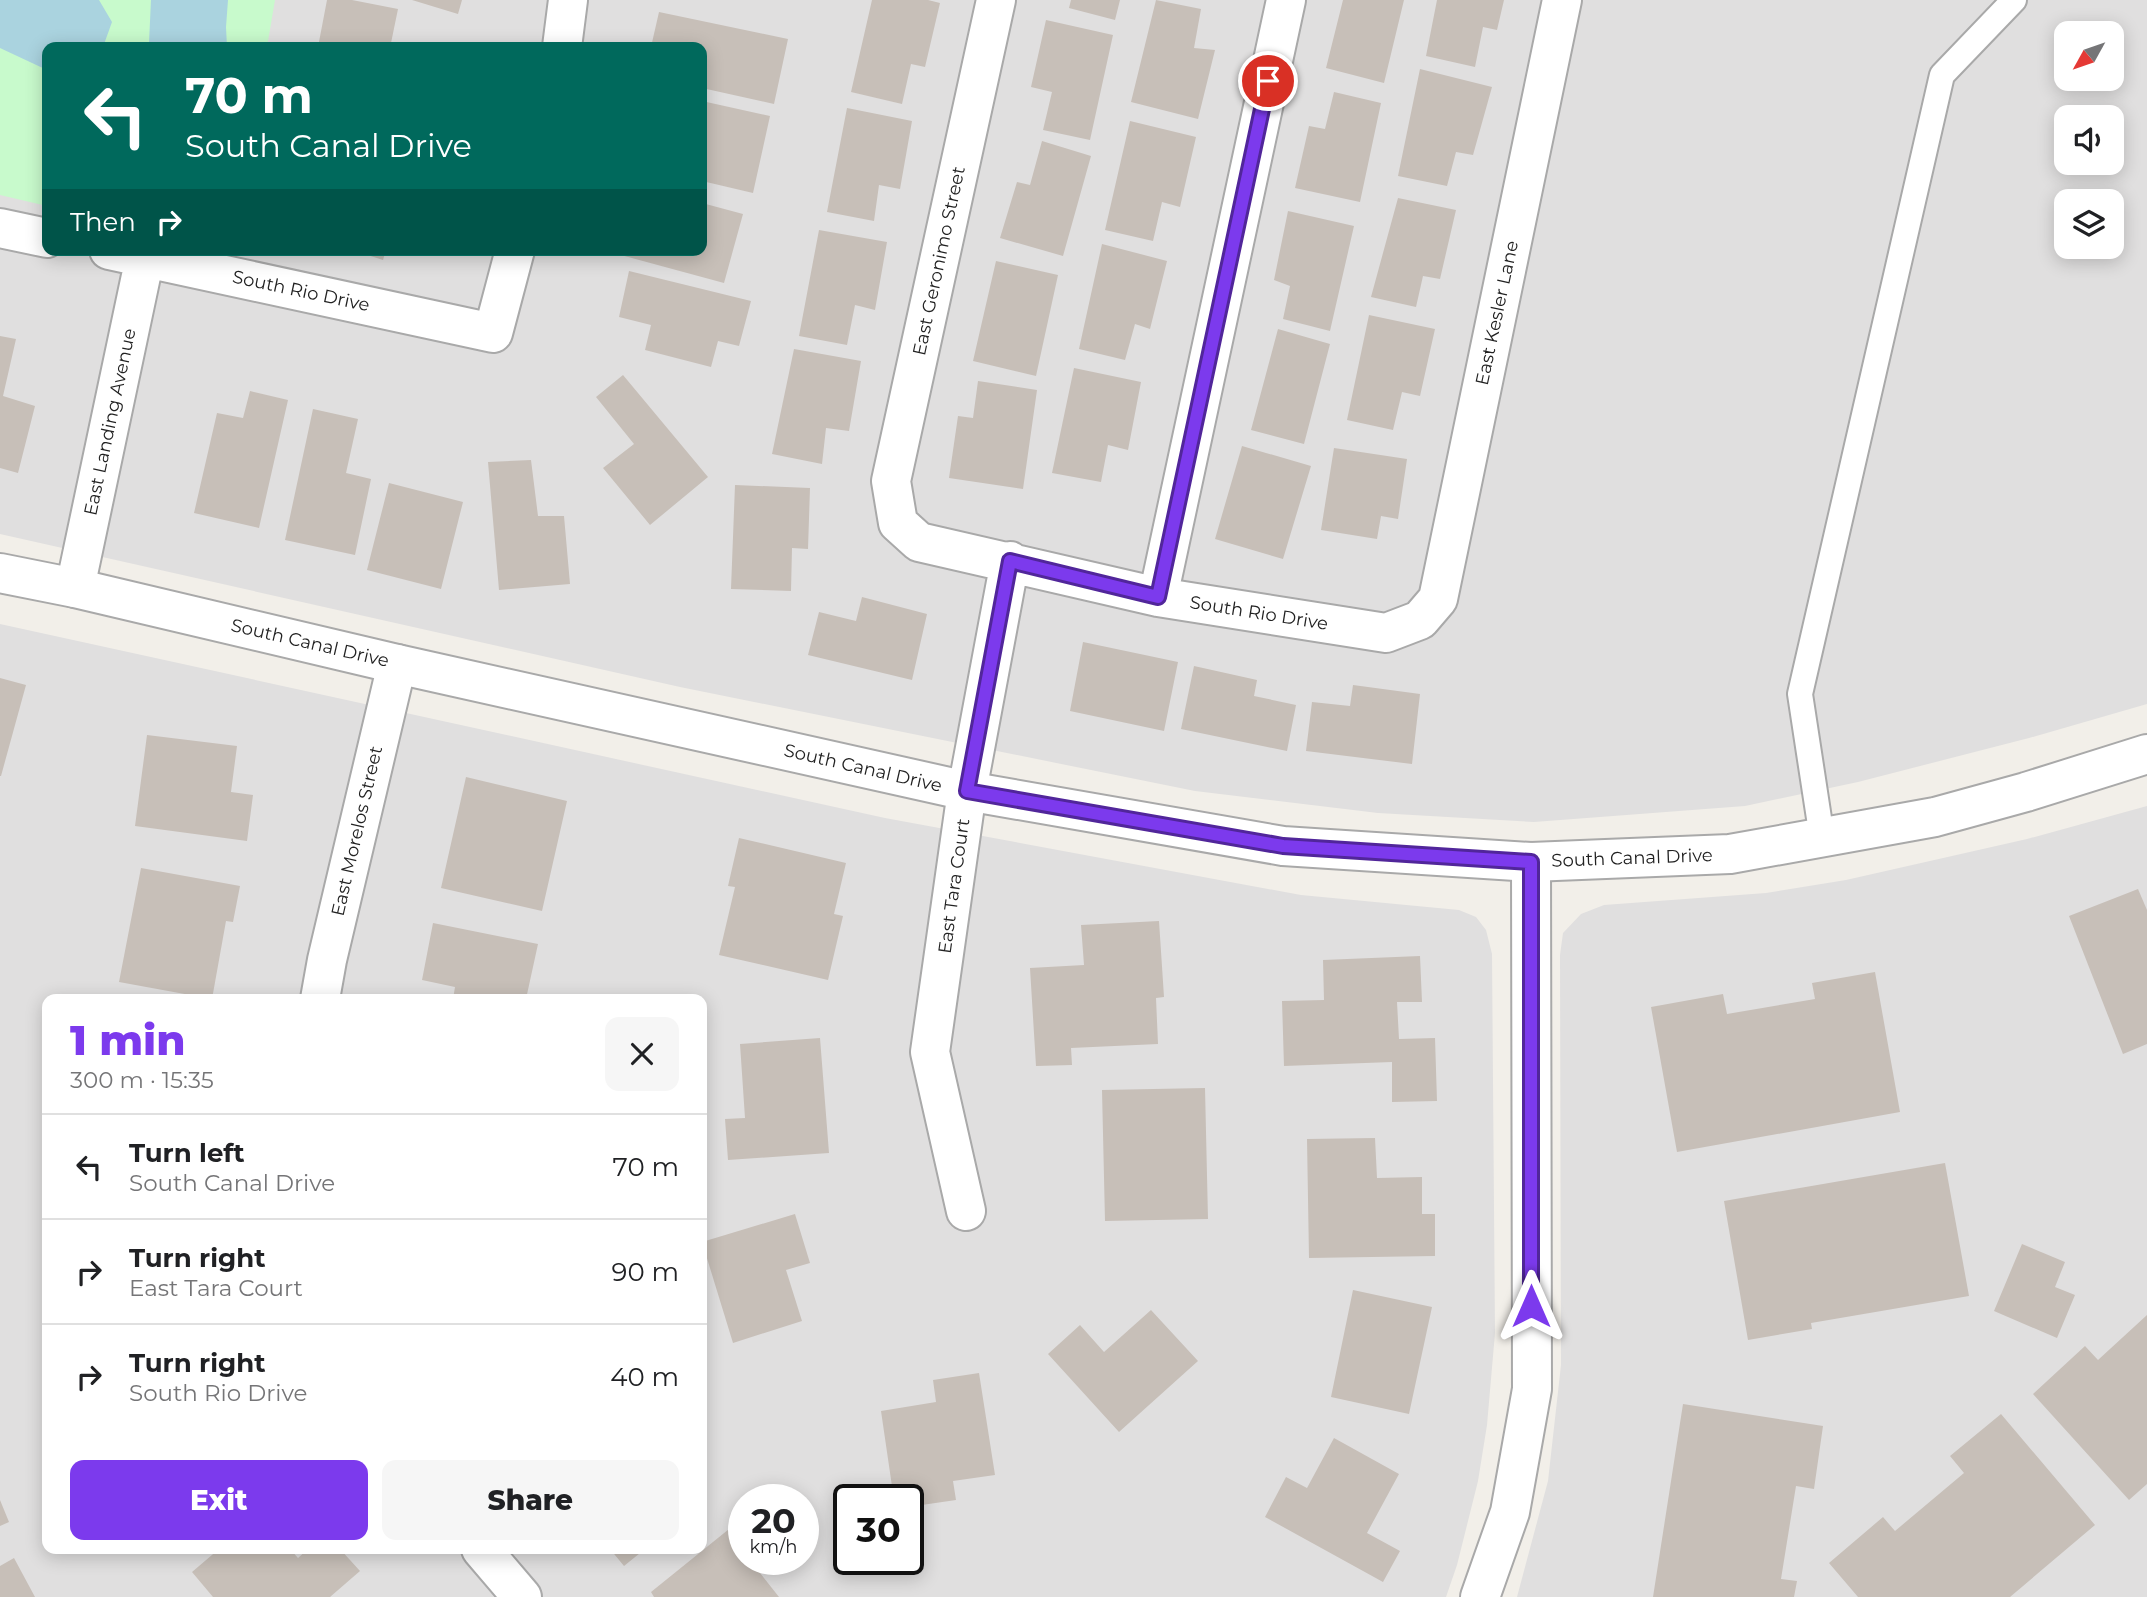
<!DOCTYPE html>
<meta charset="utf-8">
<style>
:root{--surface:#fff;--page:#f6f6f6;--text:#202124;--muted:#757577;--line:#e0e0e0;--accent:#7c3aed}
body{margin:0;font-family:Montserrat,sans-serif;background:var(--page);color:var(--text);height:100vh;display:flex;flex-direction:column;font-size:26px;white-space:nowrap}
*{box-sizing:border-box;margin:0}
p{font-size:23px;color:var(--muted)}
.icon{flex:none;width:38px;height:38px;fill:none;stroke:currentColor;stroke-width:2;stroke-linecap:round;stroke-linejoin:round}
.map{position:relative;flex:1;overflow:hidden}
.panel{position:absolute;left:42px;top:994px;width:665px;height:560px;display:flex;flex-direction:column;background:var(--surface);border-radius:14px;box-shadow:0 4px 18px #0003}
.panel>*{flex:none}
.guide{position:absolute;left:42px;top:42px;width:665px;height:214px;border-radius:14px;box-shadow:0 4px 18px #0003;background:#00695c;color:#fff;overflow:hidden}
.needle{width:46px;rotate:230deg}
.tools{position:absolute;left:2054px;top:21px;display:grid;gap:14px}
.tools a{display:grid;place-items:center;width:70px;height:70px;border-radius:14px;background:var(--surface);box-shadow:0 4px 18px #0003;font-size:35px}
.speed{position:absolute;left:728px;top:1484px;display:flex;gap:14px;font-size:35px;font-weight:700;text-align:center}
.speed>*{display:grid;place-content:center;width:91px;height:91px;border-radius:50%;background:var(--surface);box-shadow:0 4px 18px #0003;line-height:1}
.speed small{font-size:18px;font-weight:400}
.speed .limit{border:4px solid #111;border-radius:10px;background:#fff;color:#111}
.pin{position:absolute;display:grid;place-items:center;width:60px;height:60px;color:#fff;margin:-30px;border:4px solid #fff;border-radius:50%;box-shadow:0 2px 7px #0007}
.me{position:absolute;width:77px;margin:-38px;rotate:0deg;stroke-linejoin:round;filter:drop-shadow(0 0 5px #0008)}
.turn{display:flex;align-items:center;gap:24px;height:147px;padding:0 28px;font-size:32px}
.turn .icon{width:91px;height:91px;stroke-width:2.5}
.turn b{display:block;font-size:49px;line-height:60px}
.then{display:flex;align-items:center;height:66px;padding:0 28px;background:#0003;gap:14px;font-size:26px}
.round{display:grid;place-items:center;flex:none;width:74px;height:74px;border-radius:14px;background:var(--page)}
.headline{display:flex;align-items:center;justify-content:space-between;height:119px;padding:0 28px}
h1{font-size:42px;font-weight:800;line-height:52px;color:var(--accent)}
.button{display:flex;gap:14px;margin-top:auto;padding:14px 28px}
.button a{flex:1;height:80px;border-radius:14px;background:var(--accent);color:#fff;font-size:28px;font-weight:800;line-height:80px;text-align:center}
.button a+a{background:var(--page);color:var(--text)}
ul{padding:0;list-style:none}
li{display:flex;align-items:center;gap:21px;height:105px;padding:0 28px;border-top:2px solid var(--line)}
li div{flex:1}
li b{display:block;font-size:26px}
li em{font-style:normal}
.map>svg:first-child{display:block}
.residential{fill:#e0dfdf;fill-rule:evenodd}
.park{fill:#c8facc}
.water{fill:#aad3df}
.building{fill:#c7bfb8}
.lines{fill:none;stroke-linecap:round;stroke-linejoin:round}
.service-casing{stroke:#a9a9a9;stroke-width:28}
.minor-casing{stroke:#a9a9a9;stroke-width:42}
.tertiary-casing{stroke:#a9a9a9;stroke-width:42}
.service{stroke:#fff;stroke-width:24}
.minor{stroke:#fff;stroke-width:38}
.tertiary{stroke:#fff;stroke-width:38}
.route-casing{stroke:#51269a;stroke-width:18}
.route{stroke:#7c3aed;stroke-width:12}
.labels{text-anchor:middle;dominant-baseline:central;stroke-width:7;stroke-linejoin:round;paint-order:stroke}
.street-label{font-size:18px;fill:#222;stroke:#fff}
</style>
<div class="map">
<svg width="2147" height="1597" viewBox="0 0 2147 1597">
<rect width="100%" height="100%" fill="#f2efe9"/>
<path class="residential" d="M 0,0 L 2147,0 L 2147,704 L 2029,738 L 1858,782 L 1745,806 L 1534,822 L 1378,813 L 1195,791 L 680,687 L 0,534 ZM 2067,33 L 2112,33 L 2112,79 L 2067,79 ZM 47,47 L 702,47 L 702,250 L 47,250 ZM 2067,117 L 2112,117 L 2112,163 L 2067,163 ZM 2067,201 L 2112,201 L 2112,247 L 2067,247 Z
M 0,624 L 885,818 L 1301,895 L 1459,910 L 1476,917 L 1486,930 L 1492,954 L 1495,1333 L 1487,1425 L 1478,1481 L 1457,1565 L 1446,1597 L 0,1597 ZM 47,999 L 702,999 L 702,1549 L 47,1549 ZM 744,1500 L 803,1500 L 803,1559 L 744,1559 ZM 849,1500 L 908,1500 L 908,1559 L 849,1559 Z
M 2147,806 L 2147,1597 L 1517,1597 L 1548,1481 L 1561,1365 L 1560,955 L 1563,933 L 1581,914 L 1604,905 L 1766,893 L 1846,880 L 2027,839 Z"/>
<path class="park" d="M 0,0 L 275,0 L 267,47 L 47,47 L 47,206 L 0,195 Z"/>
<path class="water" d="M 0,0 L 99,0 L 112,22 L 103,47 L 47,47 L 47,70 L 0,48 Z
M 151,0 L 228,0 L 226,27 L 227,47 L 146,47 L 149,43 Z"/>
<path class="building" d="M 327,0 L 352,0 L 398,9 L 391,43 L 407,47 L 318,47 Z
M 412,0 L 462,0 L 458,14 Z
M 872,0 L 928,0 L 940,3 L 925,67 L 911,64 L 902,104 L 851,92 Z
M 1071,0 L 1120,0 L 1115,20 L 1069,8 Z
M 1156,0 L 1201,9 L 1194,48 L 1215,50 L 1198,119 L 1131,102 Z
M 1343,0 L 1404,0 L 1384,83 L 1326,68 Z
M 1437,0 L 1504,0 L 1497,30 L 1483,27 L 1475,67 L 1426,56 Z
M 659,12 L 788,39 L 774,104 L 702,88 L 702,47 L 651,47 Z
M 1046,20 L 1113,35 L 1090,140 L 1043,130 L 1052,92 L 1031,87 Z
M 1420,69 L 1492,87 L 1473,155 L 1456,152 L 1447,186 L 1398,176 Z
M 1334,92 L 1381,103 L 1360,202 L 1295,188 L 1309,126 L 1325,129 Z
M 702,101 L 770,116 L 753,193 L 702,181 Z
M 847,108 L 912,121 L 900,189 L 879,185 L 874,221 L 827,212 Z
M 1130,121 L 1196,137 L 1180,207 L 1162,202 L 1153,241 L 1105,230 Z
M 1042,141 L 1091,156 L 1063,256 L 1000,238 L 1017,182 L 1030,185 Z
M 1398,198 L 1456,210 L 1440,279 L 1423,276 L 1416,307 L 1371,297 Z
M 702,203 L 743,214 L 724,283 L 606,251 L 702,250 Z
M 1288,211 L 1354,226 L 1330,331 L 1283,319 L 1290,286 L 1274,280 Z
M 819,230 L 887,242 L 875,310 L 855,305 L 847,345 L 799,336 Z
M 1102,244 L 1167,261 L 1150,329 L 1135,324 L 1125,360 L 1079,349 Z
M 352,250 L 386,250 L 383,260 Z
M 996,261 L 1058,275 L 1036,376 L 973,361 Z
M 629,271 L 751,301 L 739,346 L 718,341 L 711,367 L 645,350 L 651,325 L 619,317 Z
M 1369,315 L 1435,329 L 1420,396 L 1402,392 L 1393,430 L 1347,420 Z
M 1278,329 L 1330,344 L 1304,444 L 1251,430 Z
M 0,336 L 16,339 L 3,396 L 35,406 L 18,473 L 0,468 Z
M 794,349 L 861,361 L 849,431 L 826,428 L 822,464 L 772,454 Z
M 1074,368 L 1141,382 L 1128,450 L 1108,445 L 1101,482 L 1052,473 Z
M 623,375 L 708,477 L 650,525 L 603,468 L 634,444 L 596,397 Z
M 978,381 L 1037,390 L 1023,489 L 949,478 L 958,416 L 973,418 Z
M 250,391 L 288,400 L 259,528 L 194,513 L 217,413 L 243,418 Z
M 313,409 L 358,419 L 346,473 L 371,479 L 355,555 L 285,540 Z
M 1242,446 L 1311,466 L 1283,559 L 1215,539 Z
M 1334,448 L 1407,459 L 1398,519 L 1381,516 L 1377,539 L 1321,530 Z
M 531,460 L 538,516 L 564,516 L 570,584 L 499,590 L 488,462 Z
M 389,483 L 463,502 L 441,589 L 367,570 Z
M 735,485 L 810,488 L 808,549 L 792,548 L 791,591 L 731,589 Z
M 862,597 L 927,614 L 912,680 L 808,655 L 819,612 L 856,621 Z
M 1083,642 L 1178,662 L 1164,731 L 1070,711 Z
M 1194,666 L 1257,680 L 1254,696 L 1296,705 L 1287,751 L 1181,729 Z
M 0,678 L 26,685 L 1,776 L 0,776 Z
M 1353,685 L 1420,694 L 1412,764 L 1306,751 L 1312,702 L 1350,706 Z
M 147,735 L 237,746 L 231,792 L 253,795 L 247,841 L 135,826 Z
M 466,777 L 567,801 L 542,911 L 441,888 Z
M 739,838 L 846,863 L 834,914 L 843,916 L 828,980 L 719,955 L 735,887 L 728,886 Z
M 141,868 L 240,886 L 233,922 L 226,921 L 212,999 L 119,982 Z
M 2138,889 L 2147,910 L 2147,1044 L 2123,1054 L 2069,916 Z
M 1159,921 L 1164,997 L 1156,998 L 1158,1044 L 1071,1048 L 1072,1065 L 1036,1066 L 1030,968 L 1084,965 L 1081,925 Z
M 433,923 L 538,944 L 526,999 L 453,999 L 455,987 L 422,980 Z
M 1420,956 L 1422,1002 L 1397,1002 L 1399,1039 L 1435,1038 L 1437,1101 L 1392,1102 L 1392,1062 L 1284,1066 L 1282,1001 L 1324,1000 L 1323,960 Z
M 1875,972 L 1900,1112 L 1677,1152 L 1651,1007 L 1723,994 L 1727,1014 L 1815,999 L 1812,983 Z
M 820,1038 L 829,1153 L 728,1160 L 725,1119 L 745,1118 L 740,1044 Z
M 1205,1088 L 1208,1219 L 1105,1221 L 1102,1090 Z
M 1375,1138 L 1377,1178 L 1422,1177 L 1422,1214 L 1435,1214 L 1435,1256 L 1309,1258 L 1307,1139 Z
M 1945,1163 L 1969,1296 L 1811,1323 L 1812,1329 L 1748,1340 L 1724,1201 Z
M 795,1214 L 810,1263 L 786,1270 L 802,1321 L 733,1343 L 702,1242 Z
M 2022,1244 L 2065,1262 L 2055,1287 L 2075,1295 L 2057,1338 L 1994,1311 Z
M 1353,1290 L 1432,1307 L 1409,1414 L 1331,1397 Z
M 1151,1310 L 1198,1361 L 1119,1432 L 1048,1354 L 1080,1325 L 1104,1352 Z
M 2147,1315 L 2147,1484 L 2129,1500 L 2033,1394 L 2085,1346 L 2098,1360 Z
M 979,1373 L 995,1475 L 953,1481 L 956,1500 L 908,1507 L 908,1500 L 894,1500 L 881,1411 L 936,1402 L 933,1380 Z
M 1683,1404 L 1823,1426 L 1814,1489 L 1796,1486 L 1781,1579 L 1797,1581 L 1794,1597 L 1653,1597 Z
M 2001,1414 L 2095,1525 L 2010,1597 L 1858,1597 L 1829,1563 L 1883,1517 L 1895,1531 L 1964,1473 L 1950,1456 Z
M 1334,1438 L 1399,1474 L 1367,1533 L 1400,1551 L 1383,1582 L 1265,1517 L 1286,1477 L 1307,1488 Z
M 0,1500 L 9,1522 L 0,1526 Z
M 739,1521 L 744,1526 L 744,1559 L 749,1559 L 779,1597 L 654,1597 L 651,1592 Z
M 219,1549 L 290,1549 L 298,1558 L 308,1549 L 340,1549 L 360,1571 L 330,1597 L 213,1597 L 192,1572 Z
M 610,1549 L 645,1549 L 624,1566 Z
M 14,1558 L 35,1597 L 0,1597 L 0,1566 Z"/>
<g class="lines">
<defs>
<path id="service" d="M 1822,838 L 1800,694 L 1942,75 L 2014,0"/>
<path id="minor" d="M 996,0 L 891,481 L 898,523 L 919,542 L 1158,597 L 1386,633 L 1420,620 L 1438,599 L 1562,0
M 562,47 L 568,0
M 0,228 L 47,238
M 109,250 L 493,333 L 515,250
M 75,588 L 145,257
M 1158,597 L 1286,0
M 320,999 L 327,960 L 397,664
M 966,1211 L 930,1052 L 967,791 L 1010,561
M 481,1549 L 522,1597
M 1480,1597 L 1510,1512 L 1532,1389 L 1531,862"/>
<path id="tertiary" d="M 0,573 L 75,588 L 397,664 L 967,791 L 1283,846 L 1531,862 L 1730,854 L 1935,817 L 2026,792 L 2147,754"/>
</defs>
<use href="#service" class="service-casing"/>
<use href="#minor" class="minor-casing"/>
<use href="#tertiary" class="tertiary-casing"/>
<use href="#service" class="service"/>
<use href="#minor" class="minor"/>
<use href="#tertiary" class="tertiary"/>
</g>
<g class="lines">
<defs>
<path id="route" d="M 1268,81 L 1158,597 L 1010,561 L 967,791 L 1283,846 L 1531,862 L 1531,1306"/>
</defs>
<use href="#route" class="route-casing"/>
<use href="#route" class="route"/>
</g>
<g class="labels">
<g class="street-label">
<text transform="translate(939 261) rotate(-78)">East Geronimo Street</text>
<text transform="translate(301 291) rotate(12)">South Rio Drive</text>
<text transform="translate(1497 313) rotate(-78)">East Kesler Lane</text>
<text transform="translate(110 422) rotate(-78)">East Landing Avenue</text>
<text transform="translate(1259 613) rotate(9)">South Rio Drive</text>
<text transform="translate(310 643) rotate(13)">South Canal Drive</text>
<text transform="translate(863 768) rotate(13)">South Canal Drive</text>
<text transform="translate(357 831) rotate(-77)">East Morelos Street</text>
<text transform="translate(1632 858) rotate(-2)">South Canal Drive</text>
<text transform="translate(954 886) rotate(-82)">East Tara Court</text>
</g>
</g>
</svg>
<div class="tools">
<a><svg class="needle" viewBox="-14 -14 28 28"><path d="M0-13l5 13h-10z" fill="#e53935"/><path d="M0 13l5-13h-10z" fill="#757577"/></svg></a>
<a><svg class="icon" aria-label="sound" viewBox="0 0 24 24"><path d="M4 9h4l5-4v14l-5-4H4zM17 9q2 3 0 6"/></svg></a>
<a><svg class="icon" aria-label="layers" viewBox="0 0 24 24"><path d="M12 4l9 5-9 5-9-5zM3 14l9 5 9-5"/></svg></a>
</div>
<div class="speed"><div>20<small>km/h</small></div><div class="limit">30</div></div>
<div class="pin" style="left:1268px;top:81px;background:#d93025"><svg class="icon" aria-label="arrive" viewBox="0 0 24 24"><path d="M6 21V4h12l-3 4 3 4H6"/></svg></div>
<svg class="me" style="left:1531px;top:1306px" viewBox="-20 -20 40 40"><path d="M0-17L14 15 0 8-14 15z" fill="#7c3aed" stroke="#fff" stroke-width="4"/></svg>
<div class="guide">
<div class="turn"><svg class="icon" aria-label="left" viewBox="0 0 24 24"><path d="M17 20v-9H6M10 6l-5 5 5 5"/></svg><div><b>70 m</b>South Canal Drive</div></div>
<div class="then">Then<svg class="icon" aria-label="right" viewBox="0 0 24 24"><path d="M7 20v-9h11M14 6l5 5-5 5"/></svg></div>
</div>
<section class="panel">
<div class="headline"><div><h1>1 min</h1><p>300 m · 15:35</p></div><a class="round"><svg class="icon" aria-label="close" viewBox="0 0 24 24"><path d="M6 6l12 12M18 6L6 18"/></svg></a></div>
<ul>
<li><svg class="icon" aria-label="left" viewBox="0 0 24 24"><path d="M17 20v-9H6M10 6l-5 5 5 5"/></svg><div><b>Turn left</b><p>South Canal Drive</p></div><em>70 m</em></li>
<li><svg class="icon" aria-label="right" viewBox="0 0 24 24"><path d="M7 20v-9h11M14 6l5 5-5 5"/></svg><div><b>Turn right</b><p>East Tara Court</p></div><em>90 m</em></li>
<li><svg class="icon" aria-label="right" viewBox="0 0 24 24"><path d="M7 20v-9h11M14 6l5 5-5 5"/></svg><div><b>Turn right</b><p>South Rio Drive</p></div><em>40 m</em></li>
</ul>
<div class="button"><a>Exit</a><a>Share</a></div>
</section>
</div>
